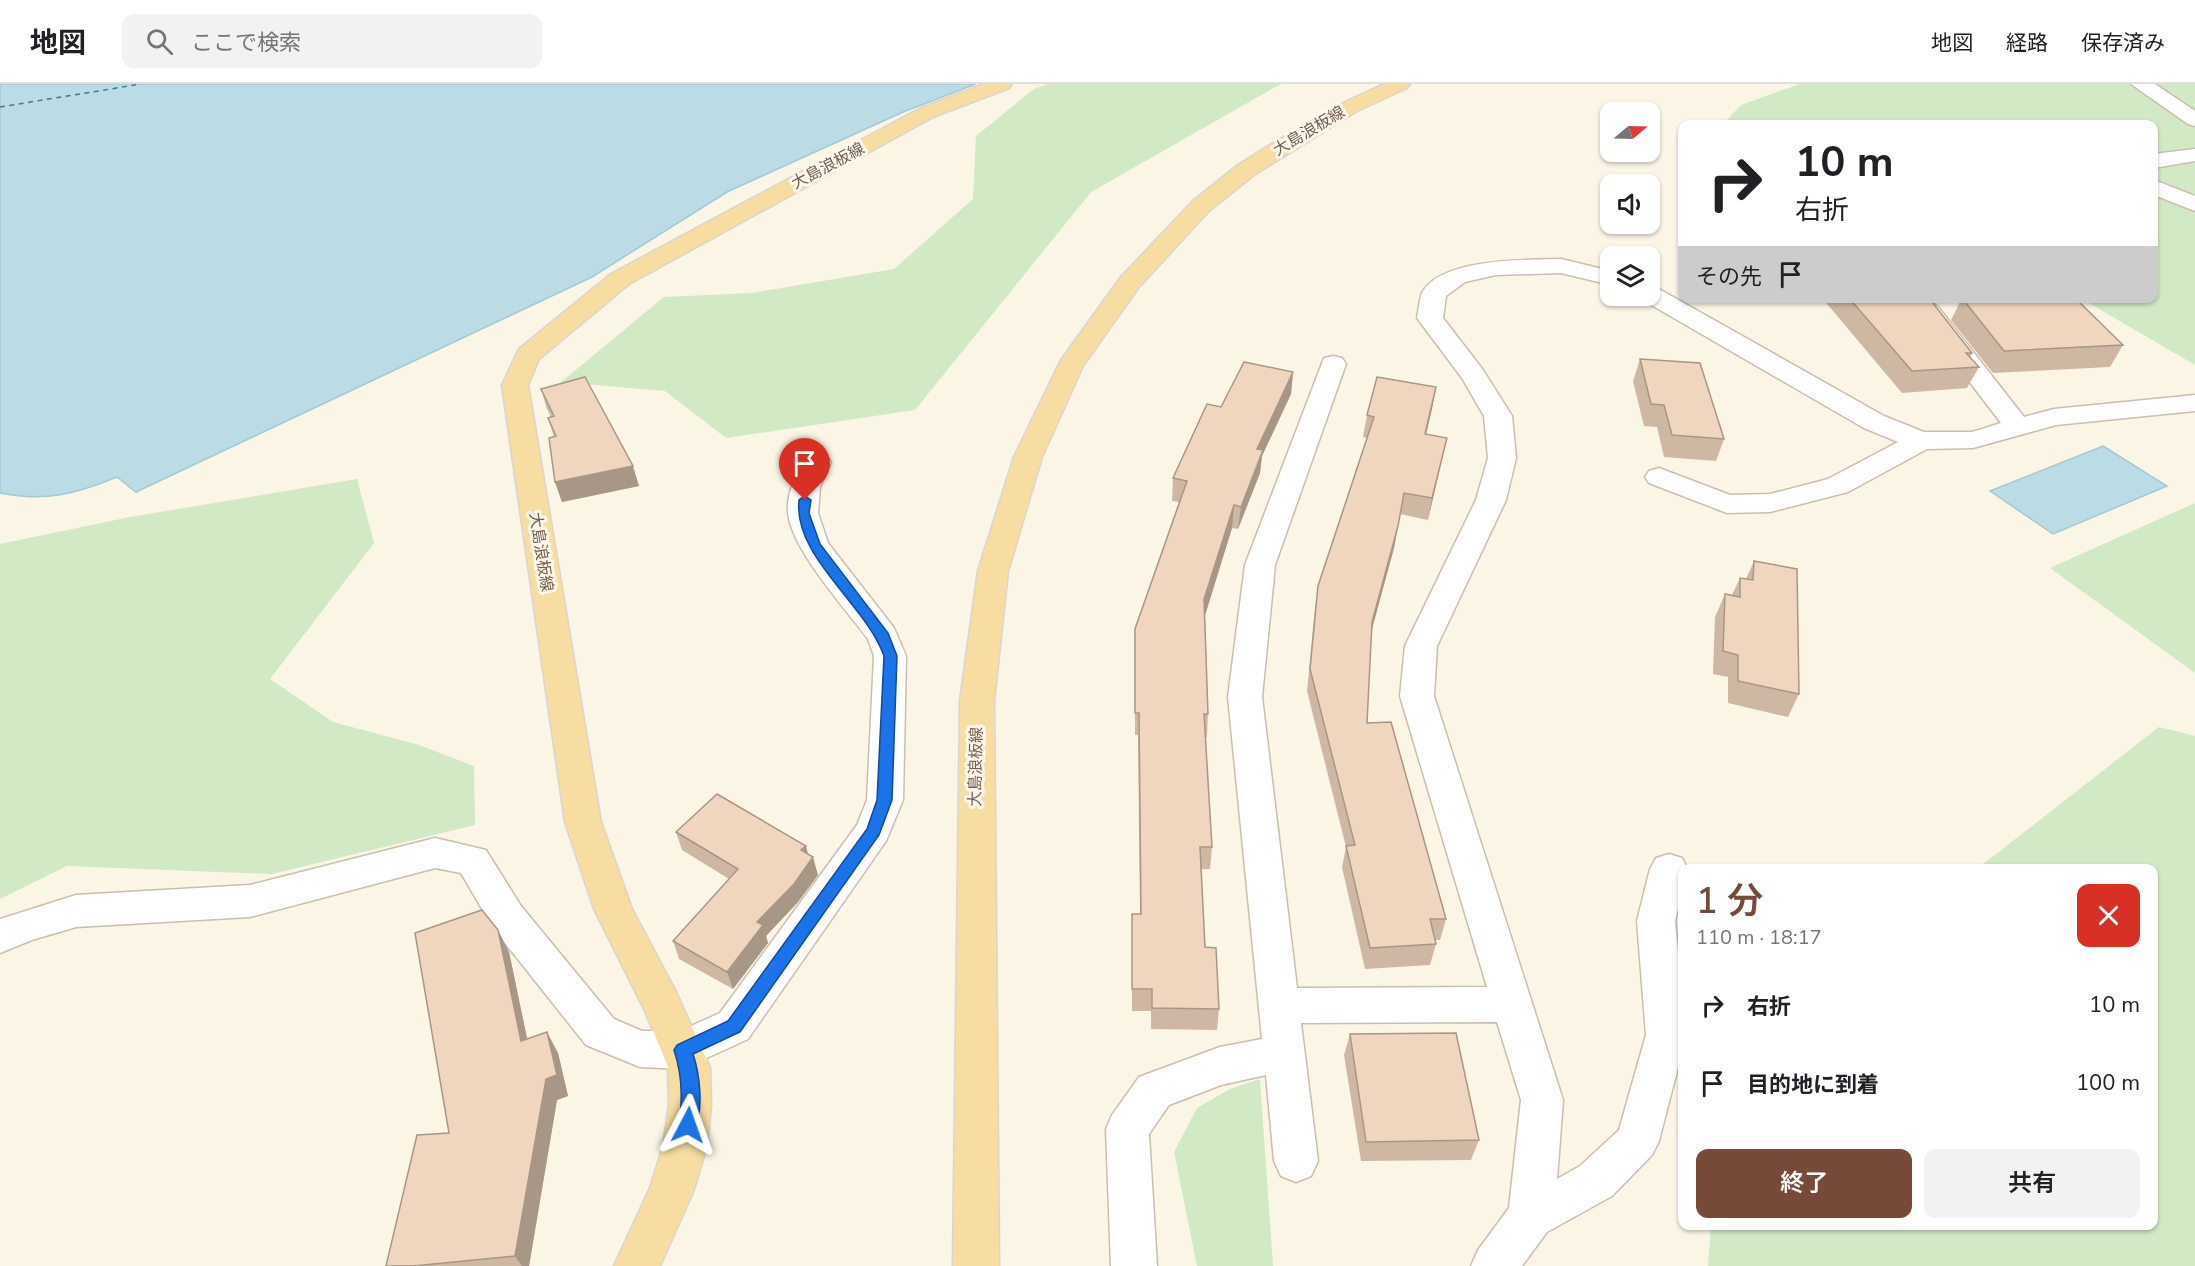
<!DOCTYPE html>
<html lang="ja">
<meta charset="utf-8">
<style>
:root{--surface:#fff;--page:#f2f2f2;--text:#202124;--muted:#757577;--line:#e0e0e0;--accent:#764938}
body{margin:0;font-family:"Nunito Sans","Noto Sans JP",sans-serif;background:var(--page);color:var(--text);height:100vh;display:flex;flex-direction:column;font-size:22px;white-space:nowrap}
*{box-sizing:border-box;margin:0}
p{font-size:20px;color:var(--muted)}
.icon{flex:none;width:33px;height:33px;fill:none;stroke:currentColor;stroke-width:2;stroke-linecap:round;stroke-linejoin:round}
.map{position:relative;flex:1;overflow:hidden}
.details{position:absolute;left:1678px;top:780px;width:480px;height:366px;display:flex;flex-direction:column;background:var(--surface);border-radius:12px;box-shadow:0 2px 4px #0004}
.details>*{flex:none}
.hud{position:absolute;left:1678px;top:36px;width:480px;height:183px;border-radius:12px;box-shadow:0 2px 4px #0004;background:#fff;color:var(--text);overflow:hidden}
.needle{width:39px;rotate:71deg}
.controls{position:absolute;left:1600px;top:18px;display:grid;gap:12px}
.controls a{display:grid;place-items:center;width:60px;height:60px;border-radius:12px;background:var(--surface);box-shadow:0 2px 4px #0004;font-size:30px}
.pin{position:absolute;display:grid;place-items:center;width:51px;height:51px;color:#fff;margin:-62px -26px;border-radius:50% 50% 50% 0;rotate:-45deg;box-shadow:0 0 6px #0007}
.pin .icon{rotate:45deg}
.me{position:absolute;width:66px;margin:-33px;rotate:4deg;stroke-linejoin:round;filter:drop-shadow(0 0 4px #0008)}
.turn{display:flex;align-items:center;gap:21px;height:126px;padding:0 18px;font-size:27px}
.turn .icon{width:78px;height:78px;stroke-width:2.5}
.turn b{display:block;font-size:42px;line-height:51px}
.then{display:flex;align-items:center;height:57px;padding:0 18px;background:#0003;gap:12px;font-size:22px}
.round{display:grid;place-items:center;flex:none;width:63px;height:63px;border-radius:12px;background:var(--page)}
.head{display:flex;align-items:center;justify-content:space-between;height:102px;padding:0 18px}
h1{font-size:36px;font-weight:600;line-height:45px;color:var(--accent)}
.action{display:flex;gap:12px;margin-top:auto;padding:12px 18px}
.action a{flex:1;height:69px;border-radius:12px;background:var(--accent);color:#fff;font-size:24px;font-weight:600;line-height:69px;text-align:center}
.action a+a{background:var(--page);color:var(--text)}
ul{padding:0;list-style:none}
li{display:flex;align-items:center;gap:18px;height:78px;padding:0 18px}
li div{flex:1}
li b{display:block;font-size:22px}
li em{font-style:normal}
header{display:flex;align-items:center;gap:36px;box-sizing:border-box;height:84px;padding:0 30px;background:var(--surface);border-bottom:2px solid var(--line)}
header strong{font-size:28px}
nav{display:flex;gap:33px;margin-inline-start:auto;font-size:21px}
.search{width:420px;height:54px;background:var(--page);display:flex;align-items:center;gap:15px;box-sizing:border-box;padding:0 21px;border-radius:12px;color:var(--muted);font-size:22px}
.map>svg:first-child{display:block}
.green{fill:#d1e9c5}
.water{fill:#bbdce4;stroke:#a2cad6;stroke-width:1.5}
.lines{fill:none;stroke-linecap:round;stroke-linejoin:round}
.ferry{stroke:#477886;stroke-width:1.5;stroke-dasharray:5 4.5;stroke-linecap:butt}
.minor-casing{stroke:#cdbdad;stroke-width:3}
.major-casing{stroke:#dbd5d0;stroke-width:3}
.minor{fill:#fff;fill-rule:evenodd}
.major{fill:#f7dda2;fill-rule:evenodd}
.wall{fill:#ceb8a4}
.shaded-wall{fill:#a89686}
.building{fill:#f0d6bf;stroke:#a89686;stroke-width:1.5}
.route{fill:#1a73e8;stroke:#114b97;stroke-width:1.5}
.labels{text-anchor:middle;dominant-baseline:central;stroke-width:6;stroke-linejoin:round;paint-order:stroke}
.street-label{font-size:16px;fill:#745d4c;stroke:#fef8ec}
</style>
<header>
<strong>地図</strong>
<div class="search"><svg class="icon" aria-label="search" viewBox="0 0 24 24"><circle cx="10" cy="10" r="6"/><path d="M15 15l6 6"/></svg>ここで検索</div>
<nav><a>地図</a><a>経路</a><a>保存済み</a></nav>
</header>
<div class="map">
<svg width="2195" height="1182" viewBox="0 0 2195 1182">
<rect width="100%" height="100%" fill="#fbf5e6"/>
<path class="green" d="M 1048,0 L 1281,0 L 1091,108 L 915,326 L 726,354 L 665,307 L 561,298 L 664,213 L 752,209 L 894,185 L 973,115 L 976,52 L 1034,5 Z
M 1800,0 L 2195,0 L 2195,281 L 2082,215 L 2154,214 L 2154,40 L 1723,40 L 1741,21 Z
M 357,395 L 374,459 L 270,595 L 333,638 L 419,661 L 474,682 L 475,741 L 272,790 L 67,782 L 0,815 L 0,460 L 130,433 Z
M 2195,419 L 2195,589 L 2050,484 Z
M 2159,643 L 2195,652 L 2195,1182 L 1708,1182 L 1711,1142 L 2154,1142 L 2154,784 L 1978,784 Z
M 1260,995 L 1273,1182 L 1197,1182 L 1174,1068 L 1197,1024 L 1230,1005 Z"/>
<path class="water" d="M 0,0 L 976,0 L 903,28 L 727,108 L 592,193 L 136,408 L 117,393 C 76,410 45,418 0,409 Z
M 2103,362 L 2167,402 L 2053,450 L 1990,407 Z"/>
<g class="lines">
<path class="ferry" d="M 0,23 L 141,0"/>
<defs>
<path id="minor" d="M 2131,0 L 2155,0 L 2195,27 L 2195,42 L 2188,40 Z
M 2195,65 L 2195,77 L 2154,84 L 2154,70 Z
M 2154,96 L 2195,112 L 2195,127 L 2154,111 Z
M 1561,175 L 1611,187 L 1611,201 L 1561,189 L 1496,191 L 1465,198 L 1446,212 L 1443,234 L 1483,286 L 1512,332 L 1516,374 L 1506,416 L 1437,562 L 1434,612 L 1563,1016 L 1557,1095 L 1580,1082 L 1619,1046 L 1646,951 L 1637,837 L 1650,785 L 1656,774 L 1669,770 L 1682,774 L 1687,784 L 1683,784 L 1683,804 L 1675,837 L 1683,916 L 1683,964 L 1659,1057 L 1652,1071 L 1612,1112 L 1547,1148 L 1522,1182 L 1471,1182 L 1478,1166 L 1509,1124 L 1521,1016 L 1497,938 L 1301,939 L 1318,1077 L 1311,1092 L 1296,1098 L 1281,1092 L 1274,1077 L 1266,991 L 1221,1001 L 1169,1021 L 1149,1050 L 1157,1182 L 1111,1182 L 1106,1045 L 1112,1031 L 1139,993 L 1220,963 L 1262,955 L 1228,613 L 1245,481 L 1324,274 L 1333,272 L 1342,274 L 1346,280 L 1275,481 L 1262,613 L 1297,904 L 1487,903 L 1400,612 L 1405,562 L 1476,416 L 1488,374 L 1484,332 L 1462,294 L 1417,234 C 1419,226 1419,214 1423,207 C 1444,174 1527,176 1561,175 Z
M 1650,203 L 1659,205 L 1884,332 L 1924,348 L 1972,348 L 2001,339 L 1920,233 L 1900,214 L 1928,214 L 1938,223 L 2024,333 L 2054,325 L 2195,311 L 2195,327 L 2056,341 L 1973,364 L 1927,365 L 1848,408 L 1770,428 L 1727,429 L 1649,399 L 1645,393 L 1649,387 L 1659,384 L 1730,411 L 1770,410 L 1828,395 L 1898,358 L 1864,344 L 1641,215 L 1639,212 L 1650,212 Z
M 817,369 L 827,372 L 831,378 L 820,403 L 818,429 L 828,459 L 894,544 L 906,572 L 903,716 L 886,757 L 748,955 L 683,985 L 640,983 L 586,961 L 493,844 L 461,789 L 435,784 L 250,833 L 76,843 L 32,856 L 0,869 L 0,835 L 76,811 L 250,801 L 435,754 L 486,766 L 521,822 L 614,935 L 642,947 L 680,947 L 720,929 L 857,741 L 867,716 L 874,572 L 868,555 C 845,524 792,466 788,429 C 786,410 797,387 807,372 Z"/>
<path id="major" d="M 984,0 L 1012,0 L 1009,4 L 933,33 L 629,200 L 539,275 L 528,301 L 601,738 L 632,825 L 676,908 L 710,983 L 711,1021 L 707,1062 L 693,1108 L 660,1182 L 614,1182 L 650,1104 L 663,1062 L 669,1021 L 668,983 L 645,927 L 594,825 L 565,738 L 502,301 L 519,265 L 611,190 L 919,25 Z
M 1384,0 L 1410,0 L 1407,4 L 1357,27 L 1291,68 L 1254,91 L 1209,127 L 1139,203 L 1083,282 L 1042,373 L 1008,487 L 994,617 L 999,1182 L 953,1182 L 960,617 L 978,487 L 1014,373 L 1061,276 L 1121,193 L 1193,117 L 1238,81 L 1275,58 L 1343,19 Z"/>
</defs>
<use href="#minor" class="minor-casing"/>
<use href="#major" class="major-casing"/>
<use href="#minor" class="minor"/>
<use href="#major" class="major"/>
</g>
<path class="wall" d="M 1822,214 L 1929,214 L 1972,269 L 1970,274 L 1979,283 L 1967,304 L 1902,309 Z
M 1962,214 L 2123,261 L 2110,283 L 1993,289 L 1951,236 Z
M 1640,275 L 1724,355 L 1716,377 L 1664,373 L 1657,343 L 1644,342 L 1633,297 Z
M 1293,288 L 1291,310 L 1262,372 L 1260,389 L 1238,445 L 1232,444 L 1205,531 L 1208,630 L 1207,653 L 1205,653 L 1212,763 L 1210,785 L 1201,785 L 1205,863 L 1219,925 L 1217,946 L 1151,945 L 1151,927 L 1132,927 L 1132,830 L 1140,830 L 1138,651 L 1135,651 L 1135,545 L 1179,418 L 1172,417 L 1173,394 L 1221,323 Z
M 1436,303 L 1426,350 L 1442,375 L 1428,436 L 1400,430 L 1394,464 L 1371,546 L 1367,639 L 1446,835 L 1440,856 L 1435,856 L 1436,860 L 1430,881 L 1365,885 L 1342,783 L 1346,763 L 1307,607 L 1315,524 L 1318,502 L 1367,354 L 1363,353 L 1367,331 Z
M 541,305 L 639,402 L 562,418 L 555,398 L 554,353 L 548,334 L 551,333 L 547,325 Z
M 1754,477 L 1799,610 L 1788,633 L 1728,619 L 1728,593 L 1713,590 L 1715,533 L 1725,510 L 1732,511 L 1740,494 L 1746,495 Z
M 676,748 L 808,770 L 818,791 L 798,818 L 766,852 L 768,859 L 733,905 L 679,875 L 673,857 L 729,795 L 682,766 Z
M 509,868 L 527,955 L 558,969 L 568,1012 L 557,1016 L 529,1182 L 386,1182 L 449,1049 Z
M 1350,950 L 1479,1056 L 1471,1076 L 1361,1077 L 1344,971 Z"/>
<path class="shaded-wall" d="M 1293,288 L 1291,310 L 1262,372 L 1260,389 L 1238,445 L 1241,423 L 1257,365 Z
M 1436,303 L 1432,325 L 1421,372 L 1425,350 Z
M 1447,354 L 1442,375 L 1428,436 L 1432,414 Z
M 633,382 L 639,402 L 562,418 L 555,398 Z
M 1234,421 L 1232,444 L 1203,538 L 1204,515 Z
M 1398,442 L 1394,464 L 1368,560 L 1372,538 Z
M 806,762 L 810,778 L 813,773 L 818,791 L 798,818 L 766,852 L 768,859 L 733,905 L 727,888 L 801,766 Z
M 498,846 L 509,868 L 532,978 L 521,957 Z
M 547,948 L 558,969 L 568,1012 L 557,1016 L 529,1182 L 522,1182 L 515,1172 Z"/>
<path class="building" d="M 1849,214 L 1929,214 L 1972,269 L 1966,269 L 1979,283 L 1912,287 Z
M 1962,214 L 2075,214 L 2123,261 L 2004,267 Z
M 1640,275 L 1700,279 L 1724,355 L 1672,351 L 1664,321 L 1651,320 Z
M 1244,278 L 1293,288 L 1257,365 L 1263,366 L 1241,423 L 1234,421 L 1204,515 L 1208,630 L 1204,630 L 1212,763 L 1200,763 L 1205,863 L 1216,864 L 1219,925 L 1152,924 L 1152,905 L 1132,905 L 1132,830 L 1141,830 L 1139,629 L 1135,629 L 1135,545 L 1187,397 L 1173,394 L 1207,320 L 1221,323 Z
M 585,293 L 633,382 L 555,398 L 549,354 L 556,352 L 548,334 L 554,332 L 541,305 Z
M 1377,293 L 1436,303 L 1425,350 L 1447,354 L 1432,414 L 1404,409 L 1398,442 L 1372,538 L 1367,639 L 1391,638 L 1446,835 L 1430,835 L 1436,860 L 1370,864 L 1346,762 L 1355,761 L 1310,585 L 1318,502 L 1374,333 L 1367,331 Z
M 1754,477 L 1797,485 L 1799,610 L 1738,597 L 1738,571 L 1723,567 L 1725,510 L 1740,513 L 1740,494 L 1753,496 Z
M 717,710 L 806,762 L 801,766 L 813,773 L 794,800 L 757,838 L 763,841 L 727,888 L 673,857 L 738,785 L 676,748 Z
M 482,826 L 498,846 L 521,957 L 547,948 L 557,991 L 546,995 L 515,1172 L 413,1182 L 386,1182 L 417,1051 L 449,1049 L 415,849 Z
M 1456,949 L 1479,1056 L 1366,1058 L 1350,950 Z"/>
<path class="route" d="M 805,412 L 811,416 L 809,429 L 820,460 L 888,549 L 897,572 L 892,716 L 879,751 L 740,948 L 693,970 C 700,991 704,1026 694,1047 L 688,1049 L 682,1047 C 678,1038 681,1029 681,1019 C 682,1000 680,984 674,966 L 677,961 L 728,937 L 867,745 L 877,716 L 884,572 C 866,520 793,473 799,416 Z"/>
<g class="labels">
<g class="street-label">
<text transform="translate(1309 47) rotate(-31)">大島浪板線</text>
<text transform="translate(828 82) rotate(-28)">大島浪板線</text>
<text transform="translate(541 468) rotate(81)">大島浪板線</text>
<text transform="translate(976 683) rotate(-89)">大島浪板線</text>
</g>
</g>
</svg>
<div class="controls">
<a><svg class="needle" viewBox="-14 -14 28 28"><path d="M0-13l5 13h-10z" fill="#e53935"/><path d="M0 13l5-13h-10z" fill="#757577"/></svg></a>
<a><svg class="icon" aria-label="sound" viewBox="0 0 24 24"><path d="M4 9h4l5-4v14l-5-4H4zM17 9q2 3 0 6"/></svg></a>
<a><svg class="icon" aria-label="layers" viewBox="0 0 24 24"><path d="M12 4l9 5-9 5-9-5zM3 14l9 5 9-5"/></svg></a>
</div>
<div class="pin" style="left:805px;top:416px;background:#d93025"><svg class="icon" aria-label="arrive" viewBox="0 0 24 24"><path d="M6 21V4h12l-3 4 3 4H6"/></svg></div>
<svg class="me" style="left:688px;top:1041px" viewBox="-20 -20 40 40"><path d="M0-17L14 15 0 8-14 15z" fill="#1a73e8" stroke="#fff" stroke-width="4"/></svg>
<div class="hud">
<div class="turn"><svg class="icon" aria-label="right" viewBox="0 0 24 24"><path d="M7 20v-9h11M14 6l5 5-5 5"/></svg><div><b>10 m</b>右折</div></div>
<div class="then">その先<svg class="icon" aria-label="arrive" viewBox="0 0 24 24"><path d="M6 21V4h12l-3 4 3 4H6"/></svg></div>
</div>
<section class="details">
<div class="head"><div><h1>1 分</h1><p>110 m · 18:17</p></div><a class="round" style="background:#d93025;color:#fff"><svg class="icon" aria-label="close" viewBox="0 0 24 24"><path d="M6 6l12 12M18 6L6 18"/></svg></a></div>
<ul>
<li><svg class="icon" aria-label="right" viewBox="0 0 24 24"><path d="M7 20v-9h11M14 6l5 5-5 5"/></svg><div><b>右折</b></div><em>10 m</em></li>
<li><svg class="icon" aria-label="arrive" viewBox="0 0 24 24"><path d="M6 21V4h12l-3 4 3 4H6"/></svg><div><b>目的地に到着</b></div><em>100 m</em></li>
</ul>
<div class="action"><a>終了</a><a>共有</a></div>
</section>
</div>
